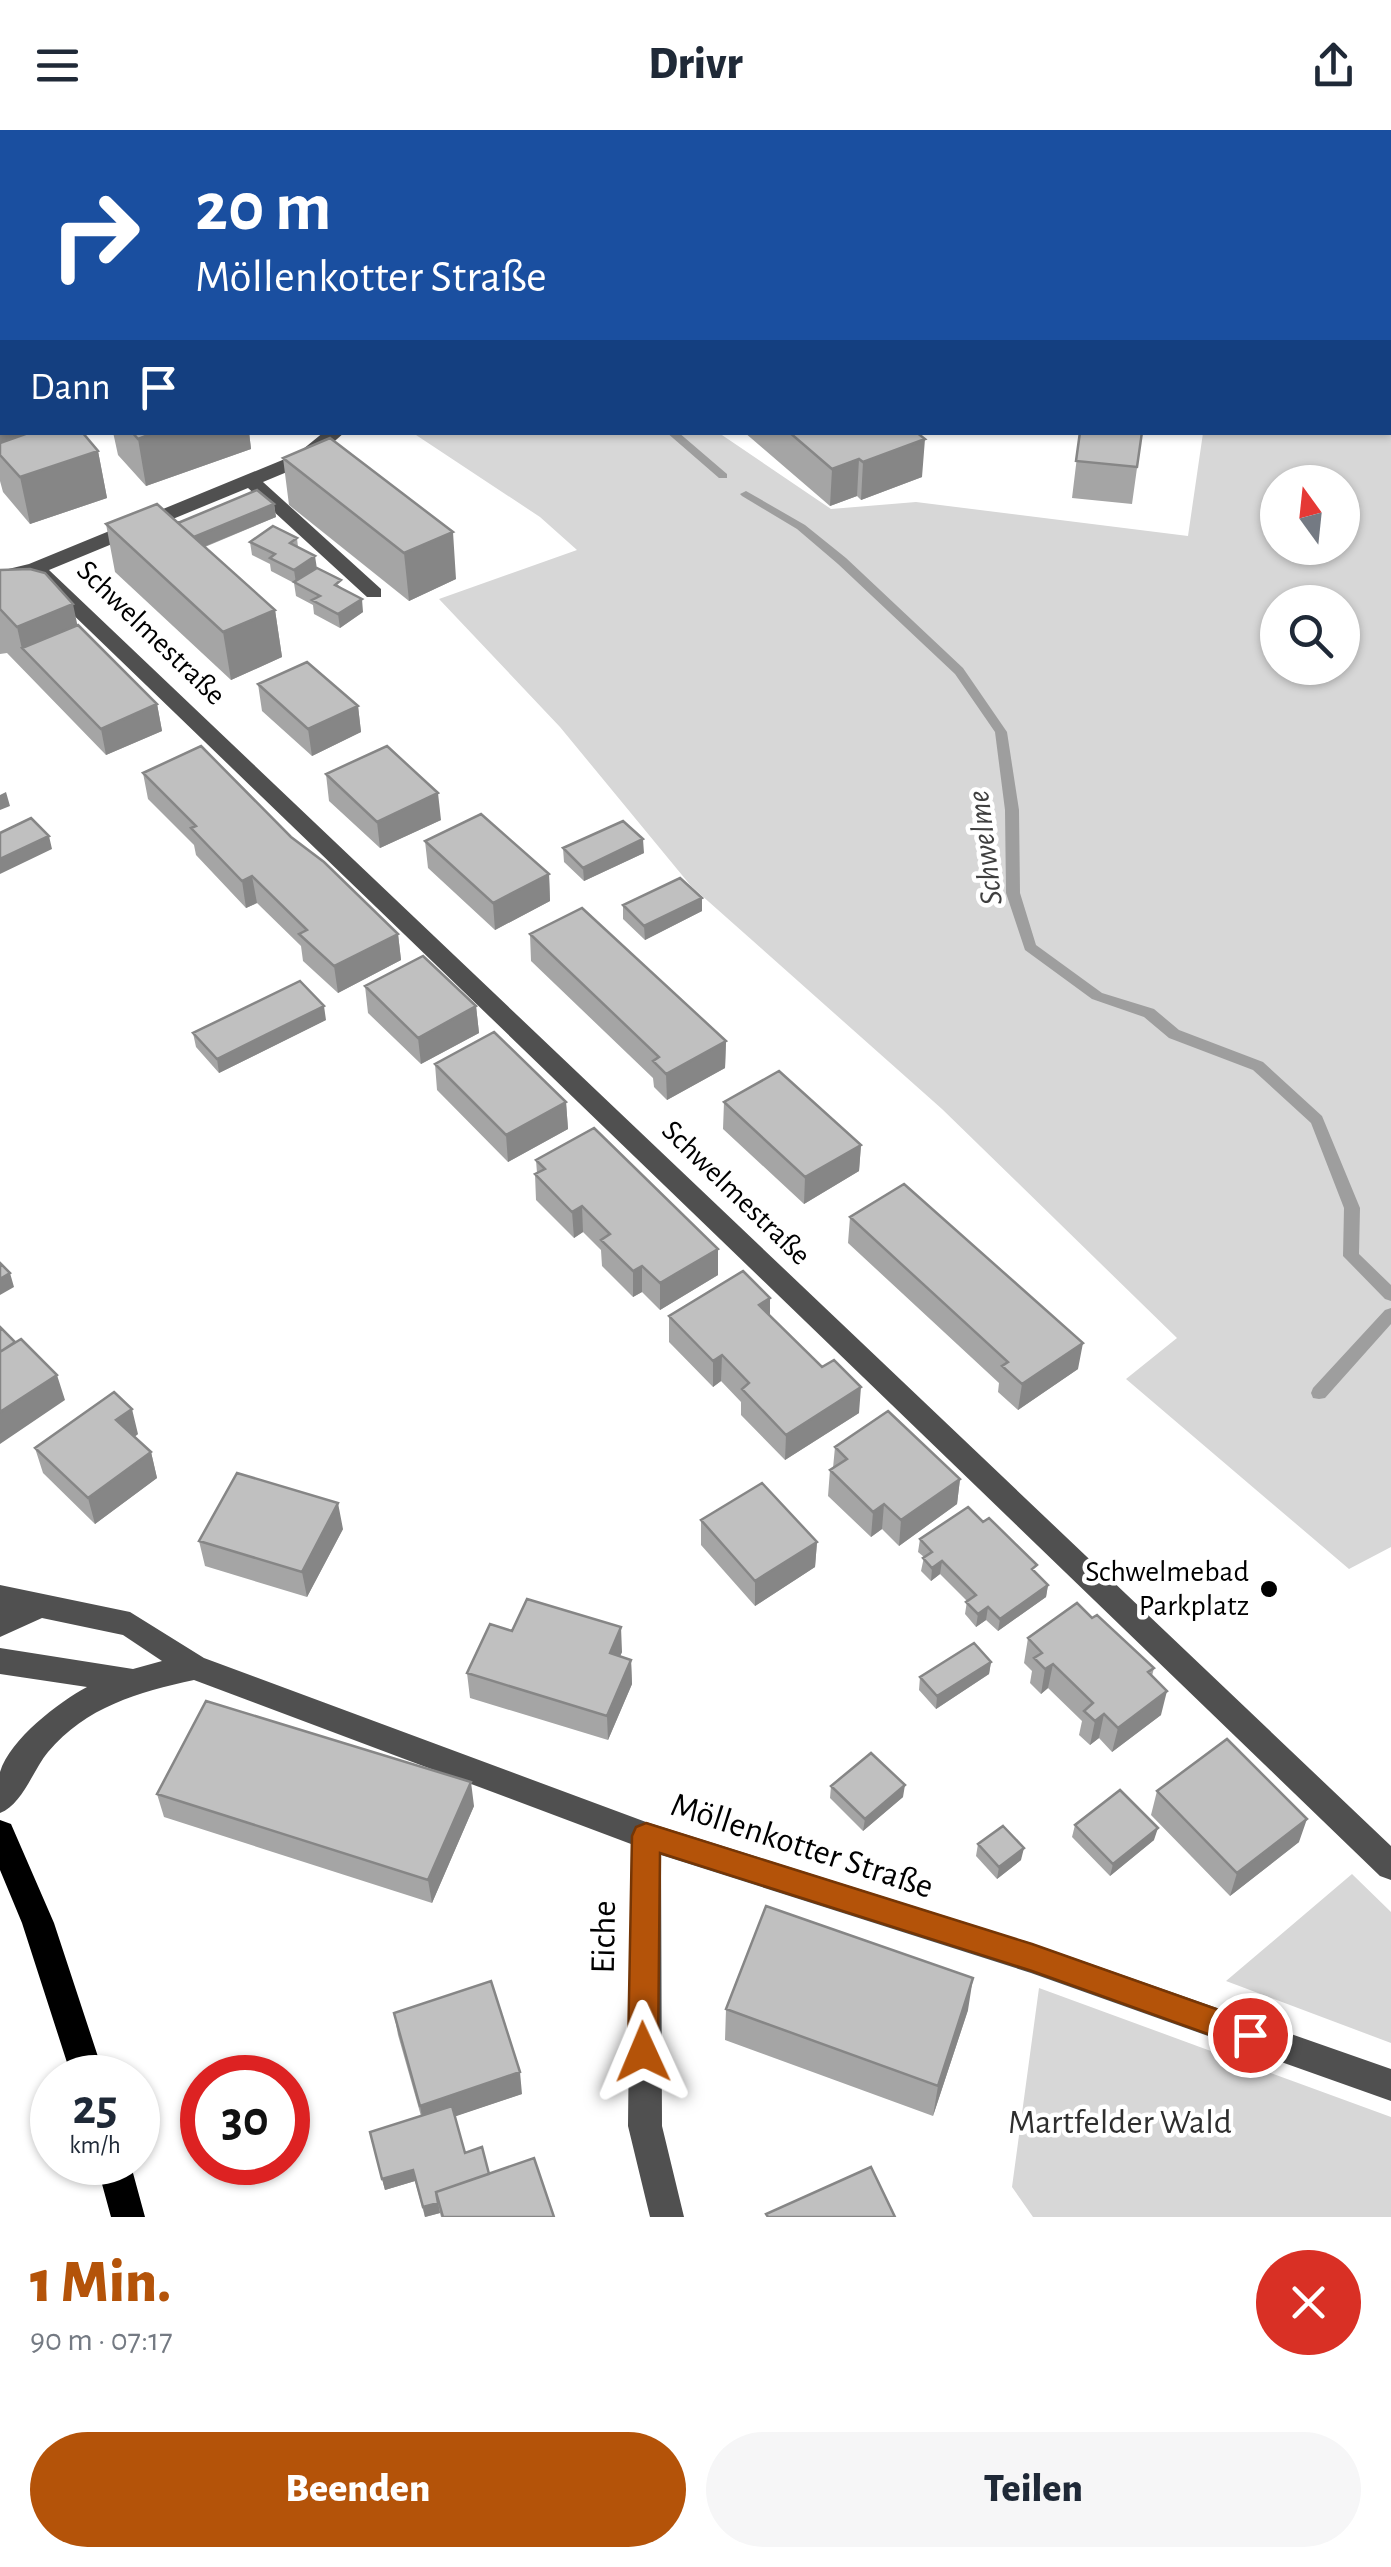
<!DOCTYPE html>
<html lang="de">
<meta charset="utf-8">
<style>
:root{--surface:#fff;--page:#f6f6f7;--text:#1f2937;--muted:#747a83;--accent:#b45309}
body{margin:0;font-family:"Alegreya Sans",sans-serif;background:var(--page);color:var(--text);height:100vh;display:flex;flex-direction:column;font-size:38px;white-space:nowrap}
*{box-sizing:border-box;margin:0}
p{font-size:32px;color:var(--muted)}
.icon{flex:none;width:55px;height:55px;fill:none;stroke:currentColor;stroke-width:2;stroke-linecap:round;stroke-linejoin:round}
.map{position:relative;height:2087px;overflow:hidden}
.details{display:flex;flex-direction:column;background:var(--surface);flex:1}
.details>*{flex:none}
.guide{position:absolute;left:0px;top:0px;width:1392px;height:305px;box-shadow:0 2px 8px #0004;background:#1a4fa0;color:#fff;overflow:hidden}
.needle{width:65px;rotate:345deg}
.buttons{position:absolute;left:1260px;top:335px;display:grid;gap:20px}
.buttons a{display:grid;place-items:center;width:100px;height:100px;border-radius:50%;background:var(--surface);box-shadow:0 2px 8px #0004;font-size:50px}
.speed{position:absolute;left:30px;top:1925px;display:flex;gap:20px;font-size:50px;font-weight:700;text-align:center}
.speed>*{display:grid;place-content:center;width:130px;height:130px;border-radius:50%;background:var(--surface);box-shadow:0 2px 8px #0004;line-height:1}
.speed small{font-size:25px;font-weight:400}
.speed .limit{border:15px solid #d22;background:#fff;color:#111}
.pin{position:absolute;display:grid;place-items:center;width:85px;height:85px;color:#fff;margin:-42px;border:5px solid #fff;border-radius:50%;box-shadow:0 2px 10px #0007}
.me{position:absolute;width:110px;margin:-55px;rotate:359deg;stroke-linejoin:round;filter:drop-shadow(0 0 8px #0008)}
.turn{display:flex;align-items:center;gap:35px;height:210px;padding:0 30px;font-size:45px}
.turn .icon{width:130px;height:130px;stroke-width:2.5}
.turn b{display:block;font-size:70px;line-height:85px}
.then{display:flex;align-items:center;height:95px;padding:0 30px;background:#0003;gap:20px;font-size:38px}
.round{display:grid;place-items:center;flex:none;width:105px;height:105px;border-radius:52px;background:var(--page)}
.head{display:flex;align-items:center;justify-content:space-between;height:170px;padding:0 30px}
h1{font-size:60px;font-weight:800;line-height:75px;color:var(--accent)}
.cta{display:flex;gap:20px;margin-top:auto;padding:20px 30px}
.cta a{flex:1;height:115px;border-radius:60px;background:var(--accent);color:#fff;font-size:40px;font-weight:800;line-height:115px;text-align:center}
.cta a+a{background:var(--page);color:var(--text)}
header{display:flex;justify-content:space-between;align-items:center;height:130px;padding:0 30px;background:var(--surface);font-size:45px;font-weight:800}
.map>svg:first-child{display:block}
.green{fill:#d7d7d7;fill-rule:evenodd}
.lines{fill:none;stroke-linecap:round;stroke-linejoin:round}
.stream{fill:#9e9e9e;fill-rule:evenodd}
.minor{fill:#505050;fill-rule:evenodd}
.major{fill:#000;fill-rule:evenodd}
.wall{fill:#a5a5a5}
.shaded-wall{fill:#868686}
.building{fill:#c0c0c0;stroke:#868686;stroke-width:2.5}
.route{fill:#b45309;stroke:#753606;stroke-width:2.5}
.poi-dot{fill:#000;stroke:#fff;stroke-width:4}
.labels{text-anchor:middle;dominant-baseline:central;stroke-width:9;stroke-linejoin:round;paint-order:stroke}
.street-label{font-size:30px;fill:#000;stroke:#fff}
.poi-label{font-size:30px;fill:#000;stroke:#fff;text-anchor:end}
.water-label{font-size:32px;font-style:italic;fill:#3f3f3f;stroke:#fff}
.near-street-label{font-size:35px;fill:#000;stroke:#fff}
.near-park-label{font-size:35px;fill:#2e2e2e;stroke:#fff}
</style>
<header><svg class="icon" aria-label="menu" viewBox="0 0 24 24"><path d="M4 6h16M4 12h16M4 18h16"/></svg>Drivr<svg class="icon" aria-label="share" viewBox="0 0 24 24"><path d="M12 15V3M7 8l5-5 5 5M5 13v7h14v-7"/></svg></header>
<div class="map">
<svg width="1391" height="2087" viewBox="0 0 1391 2087">
<rect width="100%" height="100%" fill="#fff"/>
<path class="green" d="M 1391,187 L 1391,1417 L 1349,1439 L 1126,1249 L 1177,1208 L 942,979 L 691,756 L 560,597 L 439,469 L 577,420 L 540,387 L 413,303 L 719,303 L 831,379 L 916,372 L 1188,406 L 1203,303 L 1390,302 ZM 1278,352 L 1342,352 L 1342,418 L 1278,418 ZM 1278,472 L 1342,472 L 1342,538 L 1278,538 Z
M 1352,1744 L 1391,1782 L 1391,1913 L 1226,1851 Z
M 1039,1858 L 1391,1987 L 1391,2087 L 1033,2087 L 1012,2057 Z"/>
<g class="lines">
<path class="stream" d="M 78,0 L 88,0 L 90,2 L 80,2 Z
M 666,302 L 678,302 L 727,344 L 727,348 L 719,348 Z
M 746,361 L 805,395 L 846,428 L 963,538 L 1007,602 L 1019,680 L 1020,763 L 1036,815 L 1102,863 L 1154,879 L 1179,900 L 1263,932 L 1322,986 L 1360,1078 L 1359,1124 L 1391,1155 L 1391,1171 L 1385,1169 L 1343,1126 L 1344,1078 L 1311,993 L 1253,940 L 1169,908 L 1144,887 L 1092,869 L 1025,820 L 1006,763 L 1005,680 L 995,602 L 955,544 L 838,434 L 797,399 L 742,366 L 740,364 Z
M 1391,1178 L 1391,1194 L 1325,1268 L 1319,1269 L 1313,1268 L 1311,1263 L 1313,1258 L 1385,1180 Z"/>
<path class="minor" d="M 0,224 L 2,224 L 2,234 L 0,234 Z
M 324,302 L 345,302 L 311,332 L 263,352 L 381,459 L 381,467 L 367,467 L 248,358 L 49,440 L 1391,1716 L 1391,1750 L 1380,1746 L 32,445 L 0,453 L 0,441 L 29,434 L 297,324 Z
M 0,1455 L 130,1482 L 204,1528 L 646,1692 L 1031,1813 L 1391,1939 L 1391,1971 L 1031,1843 L 661,1725 L 662,1996 L 684,2087 L 650,2087 L 628,1996 L 631,1714 L 194,1550 C 138,1562 86,1577 48,1622 C 33,1640 22,1675 0,1683 C 0,1671 0,1653 0,1642 C 10,1609 59,1572 87,1557 L 0,1544 L 0,1518 L 133,1539 L 162,1531 L 123,1505 L 42,1488 L 0,1507 Z"/>
<path class="major" d="M 0,1690 L 11,1694 L 54,1793 L 105,1948 L 72,1948 L 22,1793 L 0,1740 Z
M 96,2032 L 130,2032 L 145,2087 L 111,2087 Z"/>
</g>
<path class="wall" d="M 206,0 L 257,0 L 261,2 L 210,2 Z
M 280,0 L 426,0 L 430,2 L 281,2 Z
M 0,242 L 2,302 L 98,321 L 107,368 L 30,394 L 3,362 L 0,351 Z
M 113,302 L 249,302 L 251,319 L 146,356 L 118,325 Z
M 744,302 L 916,302 L 922,347 L 861,370 L 857,366 L 830,376 Z
M 1080,302 L 1142,302 L 1132,374 L 1072,368 Z
M 283,328 L 456,449 L 409,471 L 289,375 Z
M 274,374 L 276,387 L 205,417 L 275,480 L 282,527 L 231,550 L 115,442 L 106,394 L 178,393 Z
M 297,408 L 298,417 L 317,438 L 342,458 L 363,482 L 340,498 L 314,484 L 313,475 L 296,466 L 294,453 L 271,441 L 270,434 L 252,425 L 250,412 Z
M 0,440 L 78,495 L 157,574 L 162,601 L 106,625 L 7,523 L 0,524 Z
M 258,554 L 358,576 L 361,602 L 312,626 L 262,581 Z
M 143,643 L 291,707 L 398,804 L 401,830 L 338,863 L 303,831 L 301,816 L 257,773 L 246,778 L 196,725 L 194,715 L 148,669 Z
M 326,644 L 441,690 L 380,718 L 329,671 Z
M 425,711 L 549,744 L 550,771 L 495,800 L 428,738 Z
M 563,718 L 644,723 L 584,751 L 564,732 Z
M 702,768 L 702,781 L 645,810 L 623,789 L 623,775 Z
M 530,804 L 726,911 L 725,938 L 667,970 L 654,957 L 653,948 L 531,831 Z
M 365,856 L 476,876 L 479,903 L 421,934 L 368,883 Z
M 326,890 L 219,943 L 196,917 L 193,903 Z
M 435,934 L 566,972 L 568,999 L 508,1032 L 437,960 Z
M 724,972 L 861,1015 L 859,1041 L 804,1074 L 723,999 Z
M 536,1030 L 718,1119 L 718,1145 L 660,1180 L 642,1162 L 633,1167 L 602,1136 L 601,1120 L 583,1102 L 574,1108 L 536,1070 L 535,1044 L 537,1043 Z
M 850,1087 L 1078,1239 L 1018,1280 L 998,1262 L 999,1253 L 848,1113 Z
M 669,1186 L 770,1186 L 859,1283 L 785,1330 L 741,1285 L 741,1272 L 721,1251 L 713,1257 L 669,1212 Z
M 138,1304 L 134,1307 L 151,1322 L 157,1348 L 95,1394 L 43,1343 L 35,1318 Z
M 835,1317 L 960,1349 L 957,1374 L 899,1416 L 882,1399 L 871,1407 L 828,1366 L 830,1340 L 833,1338 Z
M 701,1390 L 817,1412 L 815,1437 L 755,1476 L 701,1415 Z
M 343,1399 L 307,1467 L 205,1436 L 199,1411 Z
M 920,1409 L 1036,1442 L 1048,1455 L 1046,1467 L 998,1501 L 986,1490 L 976,1497 L 965,1484 L 967,1471 L 940,1444 L 931,1451 L 921,1441 L 924,1427 L 918,1422 Z
M 1092,1488 L 1154,1538 L 1152,1546 L 1161,1585 L 1112,1622 L 1099,1608 L 1090,1615 L 1079,1605 L 1082,1591 L 1048,1558 L 1041,1564 L 1030,1553 L 1032,1541 L 1024,1533 L 1028,1508 Z
M 512,1501 L 622,1522 L 620,1526 L 631,1530 L 632,1554 L 608,1610 L 470,1568 L 467,1543 Z
M 991,1532 L 989,1544 L 936,1579 L 919,1560 L 920,1547 Z
M 831,1656 L 903,1667 L 863,1701 L 830,1668 Z
M 1157,1661 L 1299,1712 L 1230,1766 L 1151,1685 Z
M 157,1664 L 474,1676 L 432,1773 L 164,1687 Z
M 1075,1695 L 1154,1710 L 1110,1746 L 1072,1707 Z
M 978,1714 L 1021,1730 L 997,1749 L 976,1726 Z
M 726,1879 L 968,1880 L 933,1986 L 725,1910 Z
M 394,1883 L 522,1964 L 455,1986 L 465,2023 L 489,2044 L 554,2087 L 441,2087 L 440,2083 L 425,2087 L 415,2051 L 385,2060 L 370,2002 L 421,1986 L 398,1905 Z"/>
<path class="shaded-wall" d="M 649,0 L 667,0 L 665,2 L 649,2 Z
M 2,301 L 2,302 L 40,302 L 0,316 L 0,302 Z
M 156,302 L 249,302 L 251,319 L 146,356 L 138,309 Z
M 925,309 L 922,347 L 861,370 L 863,332 Z
M 98,321 L 107,368 L 30,394 L 20,347 Z
M 859,329 L 857,366 L 830,376 L 832,339 Z
M 274,374 L 276,387 L 191,422 L 189,409 Z
M 453,402 L 456,449 L 409,471 L 404,423 Z
M 315,426 L 317,439 L 296,453 L 294,440 Z
M 362,469 L 363,482 L 340,498 L 338,484 Z
M 73,474 L 83,522 L 22,519 L 17,497 Z
M 275,480 L 282,527 L 231,550 L 223,502 Z
M 157,574 L 162,601 L 106,625 L 101,599 Z
M 358,576 L 361,602 L 312,626 L 308,599 Z
M 6,662 L 10,676 L 0,680 L 0,665 Z
M 438,663 L 441,690 L 380,718 L 377,692 Z
M 49,706 L 52,719 L 0,744 L 0,729 Z
M 643,709 L 644,723 L 584,751 L 583,738 Z
M 549,744 L 550,771 L 495,800 L 493,773 Z
M 252,746 L 257,773 L 246,778 L 242,751 Z
M 702,768 L 702,781 L 645,810 L 644,796 Z
M 398,804 L 401,830 L 338,863 L 334,836 Z
M 324,876 L 326,890 L 219,943 L 217,929 Z
M 476,876 L 479,903 L 421,934 L 418,908 Z
M 726,911 L 725,938 L 667,970 L 666,944 Z
M 566,972 L 568,999 L 508,1032 L 506,1005 Z
M 861,1015 L 859,1041 L 804,1074 L 805,1047 Z
M 582,1076 L 583,1102 L 574,1108 L 572,1082 Z
M 718,1119 L 718,1145 L 660,1180 L 660,1153 Z
M 642,1136 L 642,1162 L 633,1167 L 633,1141 Z
M 10,1143 L 14,1157 L 0,1165 L 0,1149 Z
M 770,1168 L 770,1194 L 759,1175 Z
M 1083,1213 L 1078,1239 L 1018,1280 L 1022,1254 Z
M 722,1225 L 721,1251 L 713,1257 L 713,1231 Z
M 57,1245 L 65,1270 L 0,1314 L 0,1282 Z
M 861,1257 L 859,1283 L 785,1330 L 786,1305 Z
M 132,1279 L 138,1304 L 123,1316 L 116,1290 Z
M 151,1322 L 157,1348 L 95,1394 L 88,1368 Z
M 960,1349 L 957,1374 L 899,1416 L 901,1390 Z
M 338,1373 L 343,1399 L 307,1467 L 302,1442 Z
M 884,1374 L 882,1399 L 871,1407 L 873,1382 Z
M 817,1412 L 815,1437 L 755,1476 L 755,1451 Z
M 942,1431 L 940,1444 L 931,1451 L 932,1438 Z
M 1048,1455 L 1046,1467 L 998,1501 L 1000,1489 Z
M 988,1477 L 986,1490 L 976,1497 L 978,1484 Z
M 621,1497 L 622,1522 L 611,1547 L 610,1523 Z
M 631,1530 L 632,1554 L 608,1610 L 607,1586 Z
M 991,1532 L 989,1544 L 936,1579 L 937,1566 Z
M 1053,1534 L 1048,1558 L 1041,1564 L 1045,1539 Z
M 1167,1561 L 1161,1585 L 1112,1622 L 1118,1598 Z
M 1104,1584 L 1099,1608 L 1090,1615 L 1095,1591 Z
M 471,1652 L 474,1676 L 432,1773 L 428,1750 Z
M 905,1655 L 903,1667 L 863,1701 L 865,1689 Z
M 1307,1689 L 1299,1712 L 1230,1766 L 1237,1743 Z
M 1158,1698 L 1154,1710 L 1110,1746 L 1113,1734 Z
M 1024,1718 L 1021,1730 L 997,1749 L 999,1737 Z
M 973,1848 L 968,1880 L 933,1986 L 938,1956 Z
M 520,1942 L 522,1964 L 424,1997 L 420,1976 Z
M 413,2040 L 415,2051 L 385,2060 L 382,2049 Z
M 438,2073 L 440,2083 L 425,2087 L 423,2077 Z"/>
<path class="building" d="M 223,0 L 257,0 L 261,2 L 227,2 Z
M 308,0 L 332,0 L 325,2 L 312,2 Z
M 346,0 L 426,0 L 430,2 L 349,2 Z
M 474,0 L 498,0 L 496,2 Z
M 577,0 L 635,0 L 632,2 L 575,2 Z
M 755,0 L 812,0 L 816,2 L 746,2 Z
M 984,0 L 1028,0 L 1032,2 L 988,2 Z
M 1056,0 L 1063,0 L 1067,2 L 1047,2 Z
M 1144,0 L 1188,0 L 1192,2 L 1134,2 Z
M 1266,0 L 1317,0 L 1320,2 L 1257,2 Z
M 1390,65 L 1391,65 L 1390,101 Z
M 2,161 L 2,182 L 0,180 L 0,162 Z
M 0,242 L 2,249 L 2,301 L 0,302 Z
M 31,302 L 82,302 L 98,321 L 20,347 L 0,325 L 0,313 Z
M 132,302 L 156,302 L 138,309 Z
M 789,302 L 916,302 L 925,309 L 863,332 L 859,329 L 832,339 Z
M 1080,302 L 1142,302 L 1137,337 L 1076,331 Z
M 330,308 L 453,402 L 404,423 L 283,328 Z
M 257,360 L 274,374 L 194,407 L 178,393 Z
M 157,374 L 275,480 L 223,502 L 106,394 Z
M 273,396 L 297,408 L 290,413 L 315,426 L 294,440 L 270,428 L 275,424 L 250,412 Z
M 317,438 L 341,450 L 335,455 L 362,469 L 338,484 L 312,470 L 320,466 L 294,452 Z
M 30,439 L 45,443 L 73,474 L 17,497 L 0,479 L 0,440 Z
M 78,495 L 157,574 L 101,599 L 22,518 Z
M 307,532 L 358,576 L 308,599 L 258,554 Z
M 201,616 L 291,707 L 324,732 L 398,804 L 334,836 L 299,804 L 307,800 L 252,746 L 242,751 L 191,698 L 196,696 L 143,643 Z
M 387,616 L 438,663 L 377,692 L 326,644 Z
M 481,684 L 549,744 L 493,773 L 425,711 Z
M 31,688 L 49,706 L 0,729 L 0,703 Z
M 623,691 L 643,709 L 583,738 L 563,718 Z
M 680,748 L 702,768 L 644,796 L 623,775 Z
M 582,778 L 726,911 L 666,944 L 653,931 L 659,927 L 530,804 Z
M 423,826 L 476,876 L 418,908 L 365,856 Z
M 300,851 L 324,876 L 217,929 L 193,903 Z
M 494,902 L 566,972 L 506,1005 L 435,934 Z
M 779,941 L 861,1015 L 805,1047 L 724,972 Z
M 594,998 L 718,1119 L 660,1153 L 642,1136 L 633,1141 L 601,1110 L 610,1104 L 582,1076 L 572,1082 L 535,1044 L 545,1039 L 536,1030 Z
M 904,1054 L 1083,1213 L 1022,1254 L 1002,1236 L 1008,1232 L 850,1087 Z
M 0,1133 L 10,1143 L 0,1149 Z
M 743,1141 L 770,1168 L 759,1175 L 822,1237 L 834,1230 L 861,1257 L 786,1305 L 742,1259 L 749,1253 L 722,1225 L 713,1231 L 669,1186 Z
M 0,1197 L 15,1212 L 0,1222 Z
M 21,1209 L 57,1245 L 0,1282 L 0,1222 Z
M 114,1262 L 132,1279 L 116,1290 L 151,1322 L 88,1368 L 35,1318 Z
M 888,1281 L 960,1349 L 901,1390 L 884,1374 L 873,1382 L 830,1340 L 847,1329 L 835,1317 Z
M 237,1343 L 338,1373 L 302,1442 L 199,1411 Z
M 762,1353 L 817,1412 L 755,1451 L 701,1390 Z
M 968,1377 L 983,1392 L 989,1388 L 1037,1435 L 1032,1439 L 1048,1455 L 1000,1489 L 988,1477 L 978,1484 L 966,1472 L 976,1465 L 942,1431 L 932,1438 L 923,1428 L 932,1422 L 920,1409 Z
M 527,1469 L 621,1497 L 610,1523 L 631,1530 L 607,1586 L 467,1543 L 490,1494 L 512,1501 Z
M 1077,1473 L 1092,1488 L 1097,1485 L 1154,1538 L 1148,1542 L 1167,1561 L 1118,1598 L 1104,1584 L 1095,1591 L 1084,1581 L 1093,1573 L 1053,1534 L 1045,1539 L 1034,1528 L 1042,1523 L 1028,1508 Z
M 974,1513 L 991,1532 L 937,1566 L 920,1547 Z
M 206,1571 L 471,1652 L 428,1750 L 157,1664 Z
M 1227,1609 L 1307,1689 L 1237,1743 L 1157,1661 Z
M 871,1623 L 905,1655 L 865,1689 L 831,1656 Z
M 1120,1660 L 1158,1698 L 1113,1734 L 1075,1695 Z
M 1003,1696 L 1024,1718 L 999,1737 L 978,1714 Z
M 766,1776 L 973,1848 L 938,1956 L 726,1879 Z
M 491,1851 L 520,1942 L 420,1976 L 394,1883 Z
M 452,1976 L 465,2023 L 482,2017 L 489,2044 L 436,2062 L 438,2073 L 423,2077 L 413,2040 L 382,2049 L 370,2002 Z
M 534,2028 L 554,2087 L 443,2087 L 436,2062 Z
M 871,2037 L 895,2087 L 768,2087 L 766,2084 Z"/>
<path class="route" d="M 646,1693 L 1032,1814 L 1250,1891 L 1260,1895 L 1264,1905 L 1260,1915 L 1250,1919 L 1032,1841 L 660,1723 L 658,1922 L 653,1932 L 643,1936 L 633,1932 L 628,1922 L 632,1706 L 636,1697 Z"/>
<circle class="poi-dot" cx="1269" cy="1459" r="10"/>
<g class="labels">
<g class="street-label">
<text transform="translate(151 503) rotate(44)">Schwelmestraße</text>
<text transform="translate(736 1063) rotate(44)">Schwelmestraße</text>
</g>
<g class="poi-label">
<text x="1249" y="1442">Schwelmebad<tspan x="1249" dy="34">Parkplatz</tspan></text>
</g>
<g class="water-label">
<text transform="translate(985 718) rotate(-97)">Schwelme</text>
</g>
<g class="near-street-label">
<text transform="translate(802 1716) rotate(18)">Möllenkotter Straße</text>
<text transform="translate(604 1807) rotate(-89)">Eiche</text>
</g>
<g class="near-park-label">
<text x="1120" y="1992">Martfelder Wald</text>
</g>
</g>
</svg>
<div class="buttons">
<a><svg class="needle" viewBox="-14 -14 28 28"><path d="M0-13l5 13h-10z" fill="#e53935"/><path d="M0 13l5-13h-10z" fill="#747a83"/></svg></a>
<a><svg class="icon" aria-label="search" viewBox="0 0 24 24"><circle cx="10" cy="10" r="6"/><path d="M15 15l6 6"/></svg></a>
</div>
<div class="speed"><div>25<small>km/h</small></div><div class="limit">30</div></div>
<div class="pin" style="left:1250px;top:1905px;background:#d93025"><svg class="icon" aria-label="arrive" viewBox="0 0 24 24"><path d="M6 21V4h12l-3 4 3 4H6"/></svg></div>
<svg class="me" style="left:643px;top:1922px" viewBox="-20 -20 40 40"><path d="M0-17L14 15 0 8-14 15z" fill="#b45309" stroke="#fff" stroke-width="4"/></svg>
<div class="guide">
<div class="turn"><svg class="icon" aria-label="right" viewBox="0 0 24 24"><path d="M7 20v-9h11M14 6l5 5-5 5"/></svg><div><b>20 m</b>Möllenkotter Straße</div></div>
<div class="then">Dann<svg class="icon" aria-label="arrive" viewBox="0 0 24 24"><path d="M6 21V4h12l-3 4 3 4H6"/></svg></div>
</div>
</div>
<section class="details">
<div class="head"><div><h1>1 Min.</h1><p>90 m · 07:17</p></div><a class="round" style="background:#d93025;color:#fff"><svg class="icon" aria-label="close" viewBox="0 0 24 24"><path d="M6 6l12 12M18 6L6 18"/></svg></a></div>
<div class="cta"><a>Beenden</a><a>Teilen</a></div>
</section>
